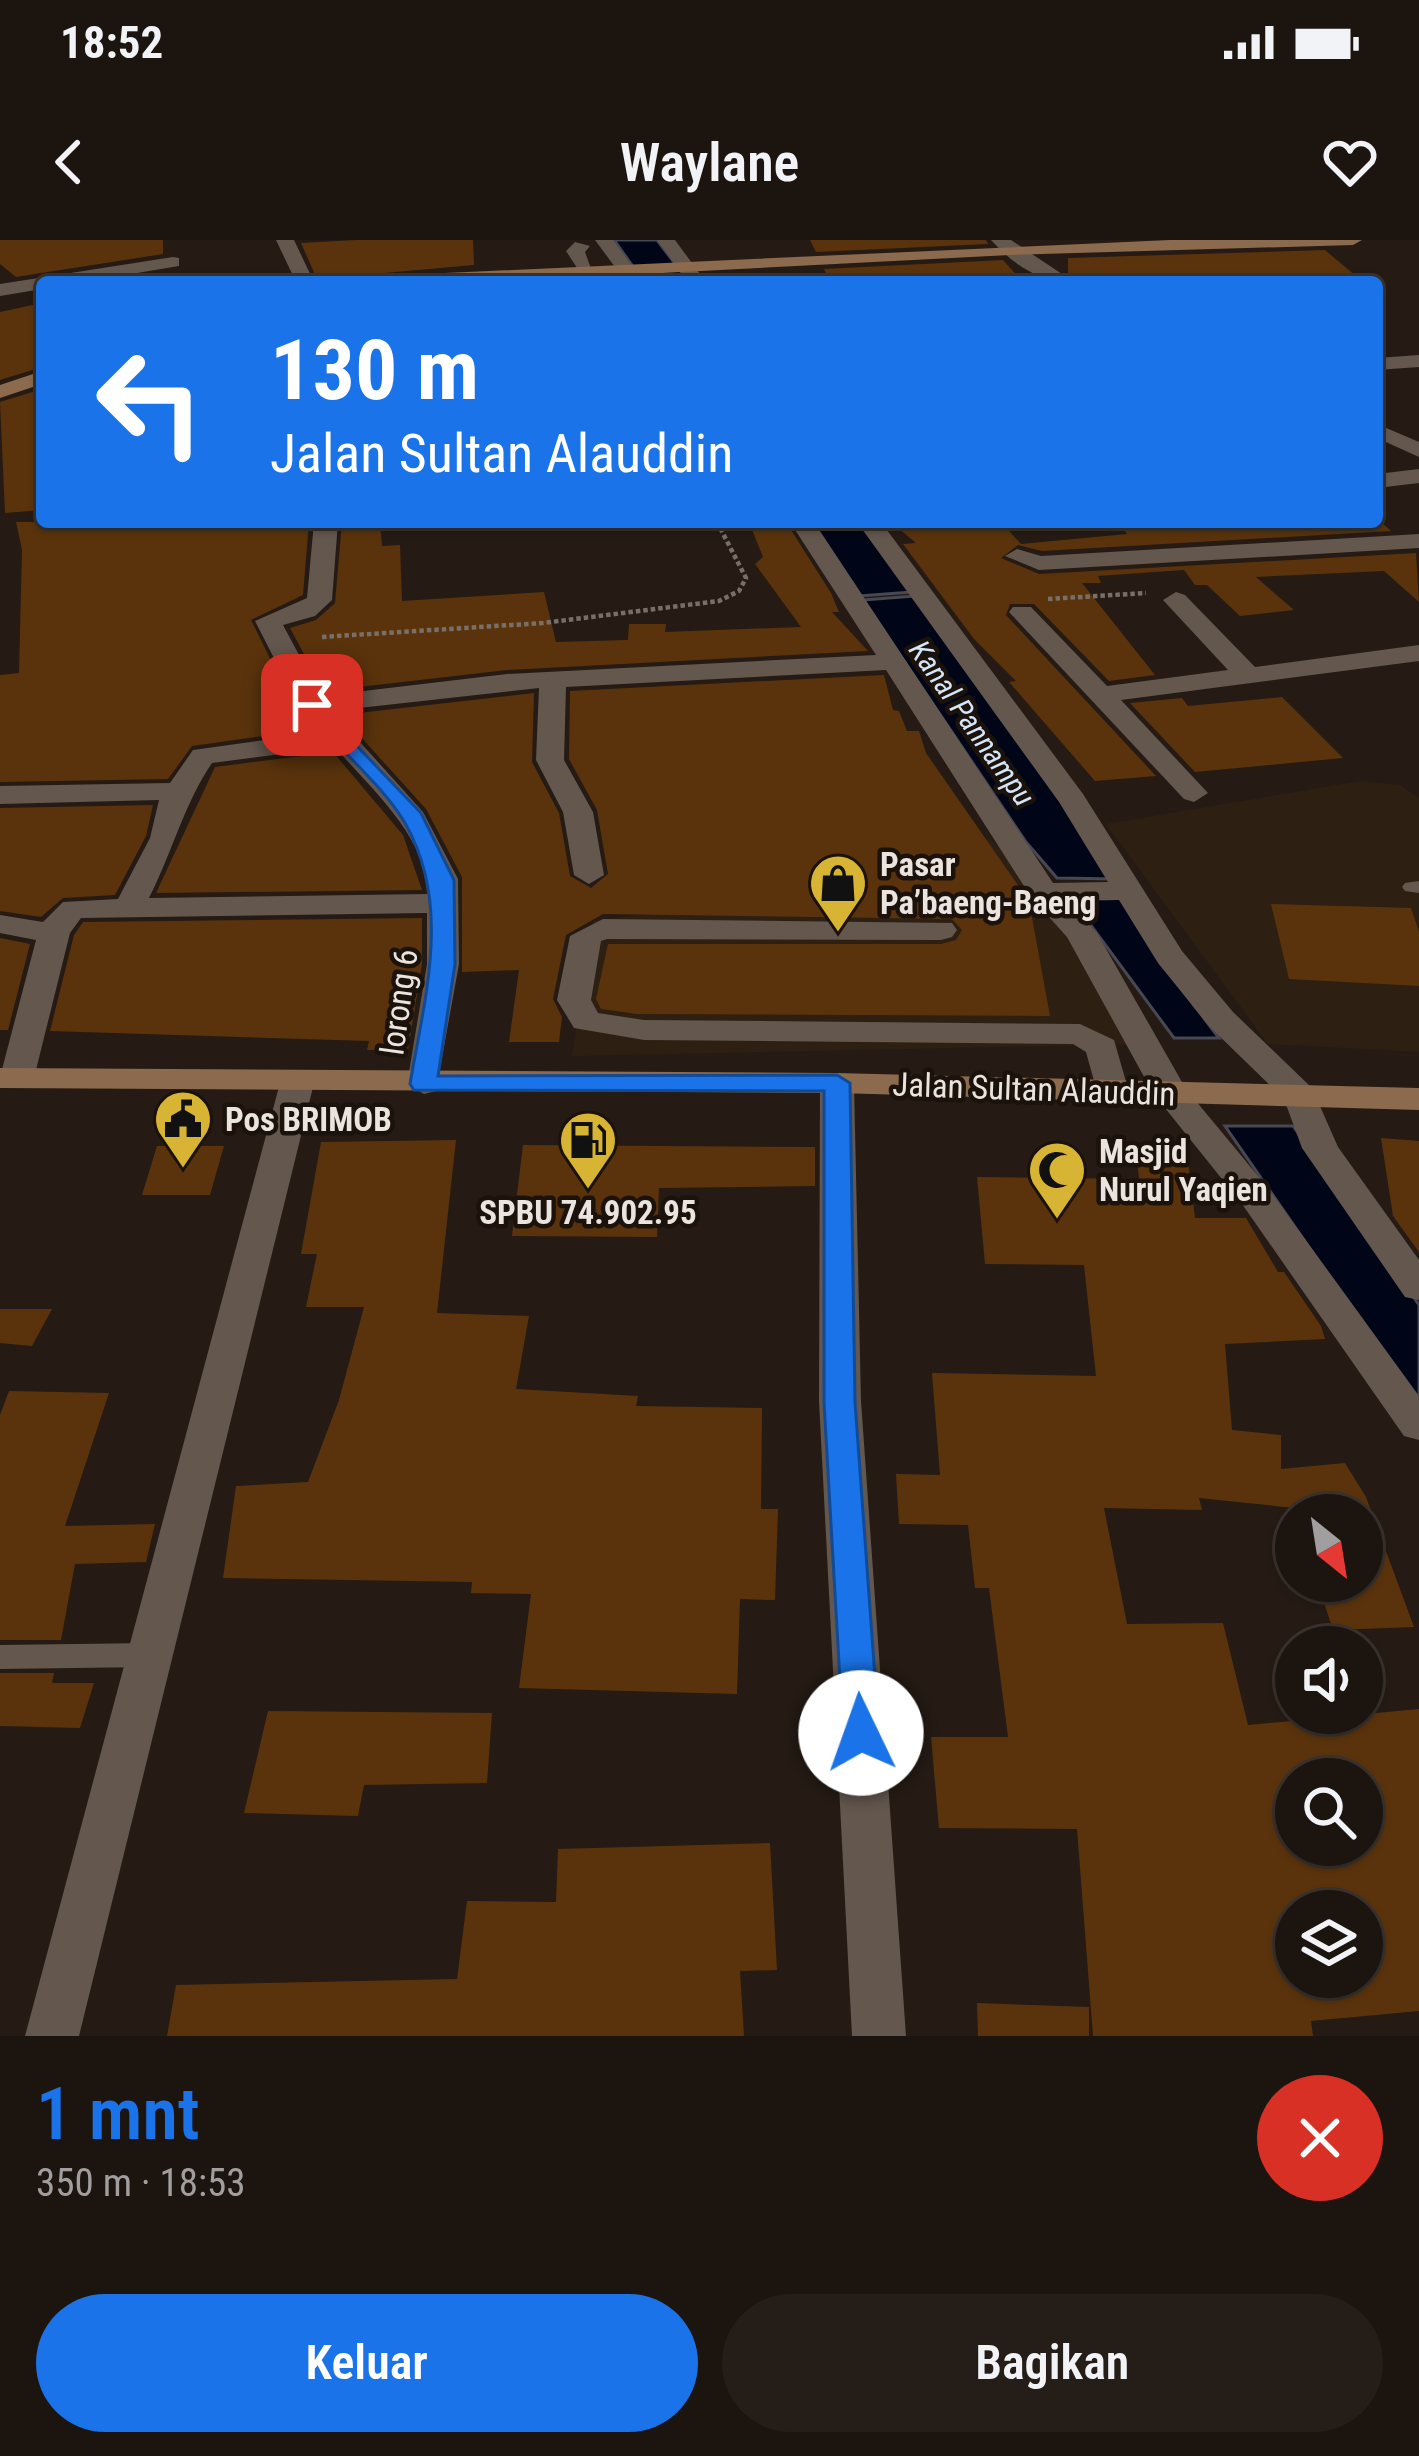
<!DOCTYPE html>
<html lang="id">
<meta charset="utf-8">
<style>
:root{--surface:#1c140f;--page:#251d18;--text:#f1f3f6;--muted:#a09e9e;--line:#3a332f;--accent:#1a73e8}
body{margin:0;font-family:"Roboto Condensed",sans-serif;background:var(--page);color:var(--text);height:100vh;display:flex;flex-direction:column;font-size:45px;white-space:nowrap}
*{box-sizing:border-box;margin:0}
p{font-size:39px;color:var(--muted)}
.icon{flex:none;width:66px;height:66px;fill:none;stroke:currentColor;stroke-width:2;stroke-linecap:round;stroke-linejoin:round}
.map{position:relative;height:1796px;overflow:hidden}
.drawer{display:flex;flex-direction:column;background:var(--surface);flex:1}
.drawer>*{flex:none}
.hud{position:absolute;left:36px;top:36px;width:1347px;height:252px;border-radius:12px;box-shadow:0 3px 9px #0004,0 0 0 3px var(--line);background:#1a73e8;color:#fff;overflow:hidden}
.needle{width:78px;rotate:150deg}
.controls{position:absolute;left:1275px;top:1254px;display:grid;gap:24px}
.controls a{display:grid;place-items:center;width:108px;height:108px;border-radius:50%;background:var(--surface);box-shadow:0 3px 9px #0004,0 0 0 3px var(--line);font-size:60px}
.pin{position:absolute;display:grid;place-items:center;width:102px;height:102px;color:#fff;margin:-51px;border-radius:24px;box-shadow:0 6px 18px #0006}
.me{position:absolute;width:132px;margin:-66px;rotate:357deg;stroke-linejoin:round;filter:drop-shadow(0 0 9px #0008)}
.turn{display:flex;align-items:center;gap:42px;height:252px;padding:0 36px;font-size:54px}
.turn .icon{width:156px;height:156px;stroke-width:2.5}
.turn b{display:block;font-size:84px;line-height:102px}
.round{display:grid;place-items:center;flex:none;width:126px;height:126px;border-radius:63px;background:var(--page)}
.overview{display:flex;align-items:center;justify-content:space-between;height:204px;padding:0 36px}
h1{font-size:72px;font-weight:600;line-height:90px;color:var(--accent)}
.cta{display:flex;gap:24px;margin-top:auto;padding:24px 36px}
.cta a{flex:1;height:138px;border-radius:72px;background:var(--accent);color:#fff;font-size:48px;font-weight:600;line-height:138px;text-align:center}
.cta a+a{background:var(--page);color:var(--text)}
.status{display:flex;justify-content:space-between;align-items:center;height:84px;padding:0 60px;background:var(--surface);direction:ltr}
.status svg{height:33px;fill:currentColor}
header{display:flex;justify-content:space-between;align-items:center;height:156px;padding:0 36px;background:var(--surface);font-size:54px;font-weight:600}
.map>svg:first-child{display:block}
.built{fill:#2e1f13}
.water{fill:#000618;stroke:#464853;stroke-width:3}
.building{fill:#5a330c;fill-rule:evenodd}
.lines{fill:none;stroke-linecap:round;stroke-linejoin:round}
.path{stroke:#786f69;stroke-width:4.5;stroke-dasharray:4.5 3;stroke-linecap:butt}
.lane{fill:#63574e;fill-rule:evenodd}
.street{fill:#63574e;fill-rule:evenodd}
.secondary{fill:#8c6a4d;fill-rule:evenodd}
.route{fill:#1a73e8;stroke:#114b97;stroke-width:3}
.labels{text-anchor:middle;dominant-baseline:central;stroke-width:9;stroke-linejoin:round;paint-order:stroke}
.far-water-label{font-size:30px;font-style:italic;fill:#d4e6f8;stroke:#1b120b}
.poi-label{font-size:33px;font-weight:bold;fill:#eae3de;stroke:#1b120b;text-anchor:start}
.street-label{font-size:33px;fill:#eae3de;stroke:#1b120b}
</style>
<div class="status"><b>18:52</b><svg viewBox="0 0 49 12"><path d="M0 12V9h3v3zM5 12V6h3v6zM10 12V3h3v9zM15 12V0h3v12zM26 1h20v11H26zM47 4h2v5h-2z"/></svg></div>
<header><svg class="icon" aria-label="back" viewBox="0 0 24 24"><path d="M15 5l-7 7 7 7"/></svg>Waylane<svg class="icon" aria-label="heart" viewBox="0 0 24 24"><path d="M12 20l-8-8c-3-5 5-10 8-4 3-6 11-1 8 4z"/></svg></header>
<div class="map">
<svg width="1419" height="1796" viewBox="0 0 1419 1796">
<rect width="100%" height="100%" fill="#251b14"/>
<path class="built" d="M 1360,541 L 1400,545 L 1419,558 L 1419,812 L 1268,804 L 1106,584 Z
M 991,599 L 1098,708 L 1145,804 L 572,816 L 593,681 L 656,672 L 863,617 Z"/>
<path class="water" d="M 614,0 L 657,0 L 689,42 L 644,42 Z
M 809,282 L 859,282 L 912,352 L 859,356 Z
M 915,356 L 1117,639 L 1057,638 L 1026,602 L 863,360 Z
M 1124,656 L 1164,726 L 1219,798 L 1174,798 L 1070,657 Z
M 1225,886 L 1293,886 L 1419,1065 L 1419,1166 Z"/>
<path class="building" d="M 0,0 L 163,0 L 163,14 L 16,37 L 0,24 Z
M 357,0 L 473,0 L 474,25 L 317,39 L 301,3 Z
M 810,0 L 986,0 L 988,4 L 816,12 Z
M 1325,10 L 1363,42 L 1078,42 L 1068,33 L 1068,18 Z
M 1003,20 L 1023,42 L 830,42 L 824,29 Z
M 42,63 L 42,127 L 0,140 L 0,72 Z
M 42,149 L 42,270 L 5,273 L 0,162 Z
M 16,282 L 309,282 L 303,355 L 251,380 L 294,467 L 312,489 L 192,506 L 168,539 L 0,542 L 0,435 L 19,433 L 22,310 Z
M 342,282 L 380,282 L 382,306 L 400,305 L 402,361 L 544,352 L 556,402 L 628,400 L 629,384 L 666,384 L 665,392 L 801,387 L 755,324 L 763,317 L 749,282 L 786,282 L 831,353 L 839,372 L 832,372 L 868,411 L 507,430 L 324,451 L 290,388 L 316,380 L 335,363 Z
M 891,282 L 1001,282 L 1021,304 L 1127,294 L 1119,282 L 1381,282 L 1391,291 L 1042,311 L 1018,305 L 1001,318 L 1039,334 L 1416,313 L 1419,362 L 1384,331 L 1256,337 L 1294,370 L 1240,376 L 1207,345 L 1195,345 L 1184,330 L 1098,336 L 1101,343 L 1082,343 L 1155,435 L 1109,441 L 1034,364 L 1010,364 L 1006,375 L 1156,536 L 1095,541 L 1009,442 L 1016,441 L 974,399 L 903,304 L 916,303 Z
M 884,435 L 893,470 L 899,471 L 907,491 L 919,491 L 926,513 L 1029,661 L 1050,776 L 637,774 L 601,769 L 596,759 L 608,704 L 941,704 L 956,700 L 962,690 L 952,679 L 603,674 L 566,695 L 553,759 L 562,777 L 559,802 L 509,802 L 519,730 L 462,732 L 462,637 L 426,569 L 341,475 L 534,453 L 532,522 L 559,573 L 570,636 L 591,648 L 608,634 L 597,570 L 569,519 L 570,451 Z
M 1282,457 L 1343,518 L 1195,532 L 1130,463 L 1182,458 L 1188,466 Z
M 333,512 L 403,595 L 422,650 L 156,653 L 215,527 Z
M 153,565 L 146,596 L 115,655 L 63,658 L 41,677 L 0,671 L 0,568 Z
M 1271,664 L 1411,668 L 1419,692 L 1419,746 L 1289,739 Z
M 422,678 L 422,724 L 408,810 L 367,810 L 369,801 L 50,791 L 74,695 L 83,682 Z
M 0,698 L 30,704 L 8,790 L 0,790 Z
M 1381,898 L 1419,901 L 1419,1012 L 1393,976 Z
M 456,900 L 437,1073 L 529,1076 L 516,1149 L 638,1156 L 636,1166 L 762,1168 L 761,1269 L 778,1269 L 775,1360 L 740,1359 L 737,1454 L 519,1448 L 531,1354 L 471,1353 L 472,1342 L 223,1338 L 236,1246 L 308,1242 L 339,1160 L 364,1067 L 306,1067 L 317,1014 L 301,1014 L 321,902 Z
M 523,905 L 815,907 L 815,946 L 659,948 L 657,997 L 512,996 Z
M 157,906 L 224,906 L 210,955 L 142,955 Z
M 1137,917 L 1188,920 L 1195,978 L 1246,978 L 1278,1032 L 1284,1032 L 1321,1086 L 1325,1099 L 1225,1104 L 1232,1190 L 1281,1195 L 1281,1229 L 1345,1223 L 1366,1257 L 1414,1387 L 1333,1390 L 1317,1341 L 1362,1341 L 1362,1275 L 1199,1258 L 1202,1270 L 1104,1268 L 1127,1384 L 1223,1383 L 1248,1485 L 1419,1469 L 1419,1771 L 1311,1781 L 1313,1796 L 1093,1796 L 1077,1589 L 939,1588 L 931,1497 L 1008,1497 L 989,1348 L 975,1348 L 968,1285 L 899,1284 L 896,1234 L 940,1235 L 932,1133 L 1096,1136 L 1084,1025 L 985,1024 L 977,937 L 1139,939 ZM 1296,1539 L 1362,1539 L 1362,1605 L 1296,1605 ZM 1296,1671 L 1362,1671 L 1362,1737 L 1296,1737 Z
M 0,1069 L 52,1069 L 32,1106 L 0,1103 Z
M 9,1151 L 109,1153 L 65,1286 L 155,1284 L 146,1322 L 75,1324 L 61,1400 L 0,1400 L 0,1175 Z
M 0,1433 L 54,1433 L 52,1443 L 94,1443 L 80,1488 L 0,1486 Z
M 268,1471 L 492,1473 L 487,1543 L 364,1545 L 358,1576 L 244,1573 Z
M 770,1603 L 777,1730 L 740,1731 L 744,1796 L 167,1796 L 176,1745 L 457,1739 L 467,1661 L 556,1662 L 558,1609 Z
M 977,1763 L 1089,1767 L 1089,1796 L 978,1796 Z"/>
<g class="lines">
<path class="path" d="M 1048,359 L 1146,353
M 322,397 L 543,383 L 719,361 L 739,351 L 746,338 L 717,282"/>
<path class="lane" d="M 1419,641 L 1419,653 L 1405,651 L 1402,647 L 1405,643 Z
M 150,1403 L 161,1407 L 166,1415 L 161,1423 L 150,1427 L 0,1429 L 0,1405 Z"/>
<path class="street" d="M 276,0 L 294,0 L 314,42 L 296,42 Z
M 595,0 L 613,0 L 644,42 L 626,42 Z
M 657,0 L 675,0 L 706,42 L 688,42 Z
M 991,0 L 1011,0 L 1074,42 C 1039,42 1015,26 991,0 Z
M 575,2 L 590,6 L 585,12 L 593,34 L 581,34 L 566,11 Z
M 173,17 L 179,18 L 179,26 L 83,42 L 42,42 L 42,49 L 0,56 L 0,44 Z
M 1419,115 L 1419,127 L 1377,130 L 1377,118 Z
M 1377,184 L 1419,202 L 1419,217 L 1377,198 Z
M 1419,229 L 1419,243 L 1377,248 L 1377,234 Z
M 314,282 L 338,282 L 332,360 L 315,376 L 283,385 L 321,456 L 507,434 L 876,415 L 790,282 L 814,282 L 1053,643 L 1108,642 L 1059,562 L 857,282 L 881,282 L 1083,554 L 1182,711 L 1233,772 L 1312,848 L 1338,907 L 1419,1020 L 1419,1060 L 1405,1057 L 1302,908 L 1284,859 L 1209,786 L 1158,723 L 1119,660 L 1068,661 L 1097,693 L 1186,849 L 1268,948 L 1419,1156 L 1419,1200 L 1404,1196 L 1242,964 L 1153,853 L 1067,697 L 1031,657 L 886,430 L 566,447 L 564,520 L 593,572 L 604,635 L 589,644 L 574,635 L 563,572 L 536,520 L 539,448 L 332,471 L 423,572 L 458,639 L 459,724 L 436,851 L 424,854 L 407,844 L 427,724 L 427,673 L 81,678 L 70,693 L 34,838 L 17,848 L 5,845 L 0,837 L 36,700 L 0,693 L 0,675 L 43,682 L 63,662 L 118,659 L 150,598 L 159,560 L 0,564 L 0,546 L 170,543 L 193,510 L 321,492 L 298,465 L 255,381 L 307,358 ZM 335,507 C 369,547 428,597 427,654 L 149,658 C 172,613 184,564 212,523 Z
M 1419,294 L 1419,308 L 1039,330 L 1005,316 L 1017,309 L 1041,316 Z
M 1176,352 L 1185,355 L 1255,427 L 1419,405 L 1419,421 L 1121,460 L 1208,553 L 1194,562 L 1184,559 L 1009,372 L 1013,367 L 1031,367 L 1107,446 L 1228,430 L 1163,360 Z
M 603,679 L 952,683 L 957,690 L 952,697 L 941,700 L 607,699 L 601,701 L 591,760 L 598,773 L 644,780 L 1080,784 L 1114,800 L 1129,852 L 1123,859 L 1099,859 L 1086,812 L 1073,804 L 644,800 L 574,788 L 557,760 L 570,696 Z
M 297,833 L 314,843 L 79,1796 L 25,1796 L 280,843 Z
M 837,833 L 854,843 L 861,1161 L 906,1796 L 852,1796 L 819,1161 L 820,843 Z"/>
<path class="secondary" d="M 1170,0 L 1362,0 L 1353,5 L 1010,15 L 489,42 L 371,42 L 380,36 Z
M 42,131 L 42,144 L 0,158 L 0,145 Z
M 0,828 L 837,833 L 1419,848 L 1419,870 L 837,853 L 0,848 Z"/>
</g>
<path class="route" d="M 312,459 L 421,573 L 454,640 L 455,724 L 438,836 L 837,835 L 850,843 L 855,1162 L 879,1493 L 874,1503 L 861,1507 L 848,1503 L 843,1493 L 824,1162 L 824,851 L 414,850 L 410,844 C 425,756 452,665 405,583 C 379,540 333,505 302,465 Z"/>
<defs>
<symbol id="shop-pin" viewBox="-11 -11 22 30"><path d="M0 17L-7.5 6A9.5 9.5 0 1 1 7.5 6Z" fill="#d8b434" stroke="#1b120b"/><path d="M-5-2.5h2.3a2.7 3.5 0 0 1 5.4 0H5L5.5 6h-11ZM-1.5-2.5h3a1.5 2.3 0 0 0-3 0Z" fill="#111"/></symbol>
<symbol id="civic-pin" viewBox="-11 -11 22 30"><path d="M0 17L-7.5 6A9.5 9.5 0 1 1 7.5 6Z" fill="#d8b434" stroke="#1b120b"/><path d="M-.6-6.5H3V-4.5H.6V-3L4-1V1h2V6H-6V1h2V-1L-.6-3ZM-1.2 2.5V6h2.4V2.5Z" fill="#111"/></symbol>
<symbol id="fuel-pin" viewBox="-11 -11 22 30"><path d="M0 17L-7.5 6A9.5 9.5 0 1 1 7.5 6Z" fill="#d8b434" stroke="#1b120b"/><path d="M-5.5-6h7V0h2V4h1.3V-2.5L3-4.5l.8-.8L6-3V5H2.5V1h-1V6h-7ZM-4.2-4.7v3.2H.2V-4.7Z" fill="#111"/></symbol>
<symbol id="mosque-pin" viewBox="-11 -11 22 30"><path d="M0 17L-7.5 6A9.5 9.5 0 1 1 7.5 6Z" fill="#d8b434" stroke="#1b120b"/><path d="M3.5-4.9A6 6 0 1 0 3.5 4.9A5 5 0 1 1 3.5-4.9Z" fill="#111"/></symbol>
</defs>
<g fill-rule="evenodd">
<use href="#shop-pin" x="805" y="610" width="66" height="90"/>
<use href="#civic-pin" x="150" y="846" width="66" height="90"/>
<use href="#fuel-pin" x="555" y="867" width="66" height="90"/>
<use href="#mosque-pin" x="1024" y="897" width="66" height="90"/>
</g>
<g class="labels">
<g class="far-water-label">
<text transform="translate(972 483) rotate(55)">Kanal Pannampu</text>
</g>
<g class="poi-label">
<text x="880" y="624">Pasar<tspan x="880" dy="38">Paʼbaeng-Baeng</tspan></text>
<text x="225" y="879">Pos BRIMOB</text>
<text x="1099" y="911">Masjid<tspan x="1099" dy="38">Nurul Yaqien</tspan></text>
<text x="588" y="972" text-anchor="middle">SPBU 74.902.95</text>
</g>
<g class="street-label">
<text transform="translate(399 762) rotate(-82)">lorong 6</text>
<text transform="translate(1034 849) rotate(2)">Jalan Sultan Alauddin</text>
</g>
</g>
</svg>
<div class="controls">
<a><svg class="needle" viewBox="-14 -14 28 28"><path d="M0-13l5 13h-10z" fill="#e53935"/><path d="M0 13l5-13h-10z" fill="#a09e9e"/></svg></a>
<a><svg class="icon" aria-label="sound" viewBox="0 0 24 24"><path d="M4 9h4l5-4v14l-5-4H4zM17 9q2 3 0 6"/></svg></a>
<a><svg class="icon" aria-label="search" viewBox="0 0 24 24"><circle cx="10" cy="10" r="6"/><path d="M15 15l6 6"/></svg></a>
<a><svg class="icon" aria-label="layers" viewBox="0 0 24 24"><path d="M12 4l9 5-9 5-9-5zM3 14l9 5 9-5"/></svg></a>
</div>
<div class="pin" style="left:312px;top:465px;background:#d93025"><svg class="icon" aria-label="arrive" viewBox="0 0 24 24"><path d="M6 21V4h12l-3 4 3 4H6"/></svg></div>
<svg class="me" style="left:861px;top:1493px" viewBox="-20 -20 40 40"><circle r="19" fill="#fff"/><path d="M0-13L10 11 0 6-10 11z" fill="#1a73e8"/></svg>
<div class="hud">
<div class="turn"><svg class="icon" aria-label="left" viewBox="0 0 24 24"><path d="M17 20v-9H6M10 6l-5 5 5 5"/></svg><div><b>130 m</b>Jalan Sultan Alauddin</div></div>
</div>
</div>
<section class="drawer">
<div class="overview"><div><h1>1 mnt</h1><p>350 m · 18:53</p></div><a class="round" style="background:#d93025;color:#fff"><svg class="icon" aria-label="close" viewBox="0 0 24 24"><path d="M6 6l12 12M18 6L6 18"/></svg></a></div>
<div class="cta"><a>Keluar</a><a>Bagikan</a></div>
</section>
